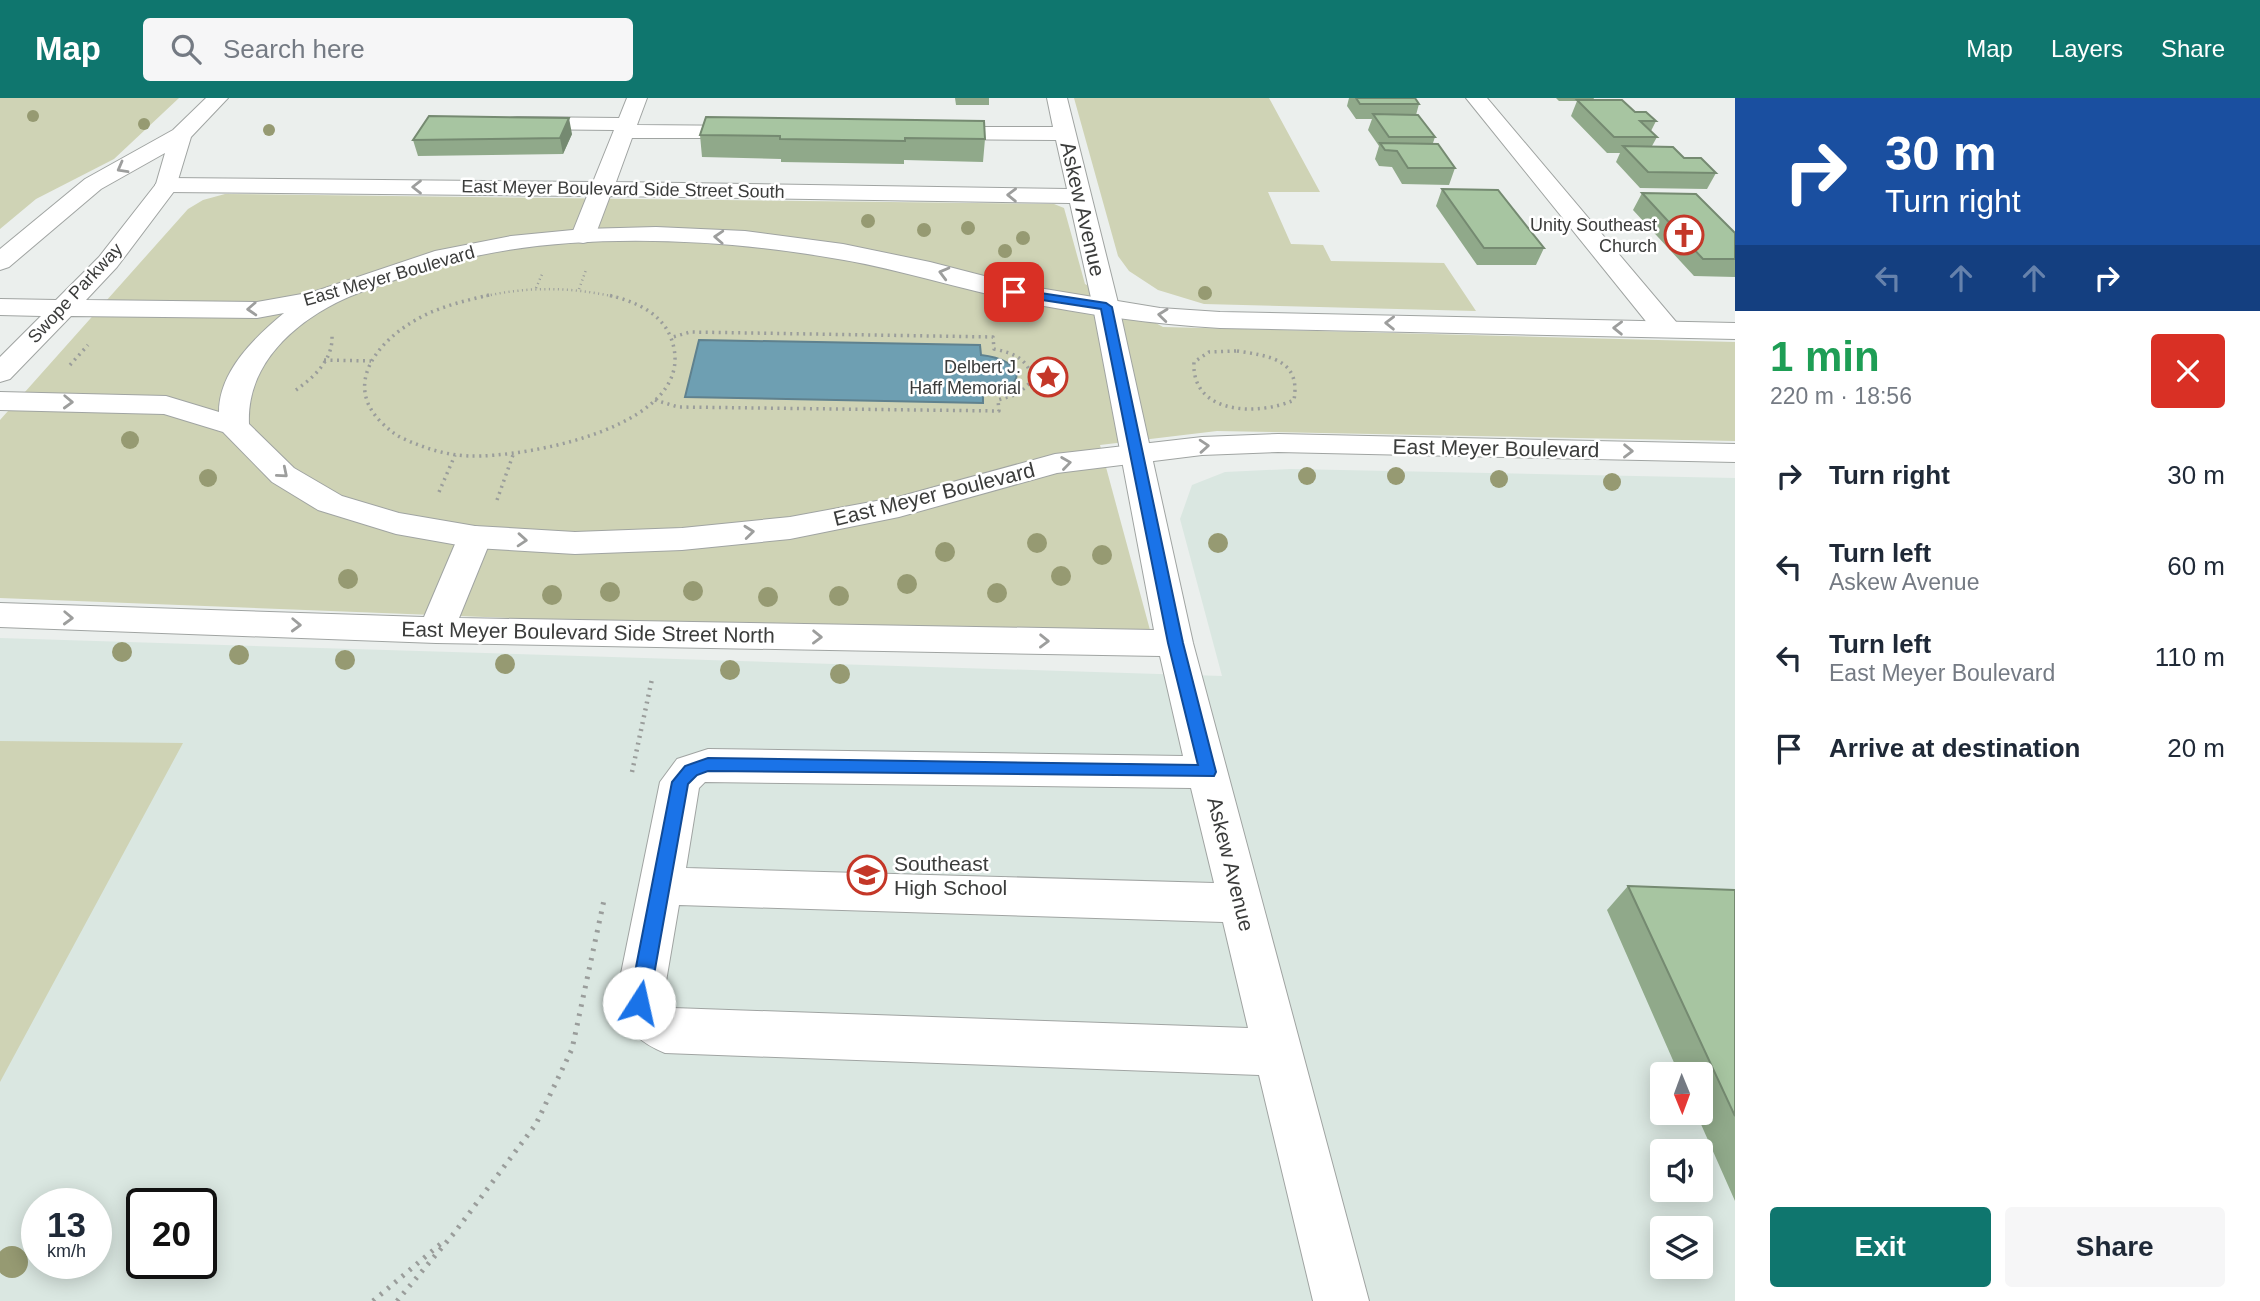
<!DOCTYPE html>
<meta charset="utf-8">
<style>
:root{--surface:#fff;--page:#f6f6f7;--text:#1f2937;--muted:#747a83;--accent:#0f766e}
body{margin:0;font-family:Helvetica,sans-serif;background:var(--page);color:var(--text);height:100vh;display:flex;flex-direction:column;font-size:26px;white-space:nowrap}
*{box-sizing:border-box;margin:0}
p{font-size:23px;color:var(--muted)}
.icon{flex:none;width:38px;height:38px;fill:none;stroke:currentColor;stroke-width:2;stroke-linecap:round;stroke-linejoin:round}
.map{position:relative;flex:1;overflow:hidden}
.panel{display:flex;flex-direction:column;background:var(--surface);width:525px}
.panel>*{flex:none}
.banner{background:#1a4fa0;color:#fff;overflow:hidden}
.needle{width:46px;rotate:179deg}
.buttons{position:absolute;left:1650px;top:964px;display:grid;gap:14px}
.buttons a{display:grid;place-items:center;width:63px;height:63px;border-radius:7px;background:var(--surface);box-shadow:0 4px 18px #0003;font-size:35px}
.speed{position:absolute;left:21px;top:1090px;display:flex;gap:14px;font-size:35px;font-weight:700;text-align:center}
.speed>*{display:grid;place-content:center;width:91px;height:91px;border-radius:50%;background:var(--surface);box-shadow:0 4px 18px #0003;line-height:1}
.speed small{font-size:18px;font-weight:400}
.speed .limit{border:4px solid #111;border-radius:10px;background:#fff;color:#111}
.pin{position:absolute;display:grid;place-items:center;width:60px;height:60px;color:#fff;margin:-30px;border-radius:14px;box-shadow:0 4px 10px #0006}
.me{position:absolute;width:77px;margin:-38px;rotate:10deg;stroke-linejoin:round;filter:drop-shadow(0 0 5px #0008)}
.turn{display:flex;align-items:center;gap:24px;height:147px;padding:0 35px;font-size:32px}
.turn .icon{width:91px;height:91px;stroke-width:2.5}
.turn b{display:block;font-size:49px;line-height:60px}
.lanes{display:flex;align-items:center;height:66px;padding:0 35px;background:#0003;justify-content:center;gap:35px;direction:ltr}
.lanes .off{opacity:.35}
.round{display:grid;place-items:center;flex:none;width:74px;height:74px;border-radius:7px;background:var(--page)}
.headline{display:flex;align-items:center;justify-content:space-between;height:119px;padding:0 35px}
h1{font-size:42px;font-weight:800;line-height:52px;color:#1e9e55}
.button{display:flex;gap:14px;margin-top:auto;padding:14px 35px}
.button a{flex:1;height:80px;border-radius:7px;background:var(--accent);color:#fff;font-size:28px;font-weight:800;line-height:80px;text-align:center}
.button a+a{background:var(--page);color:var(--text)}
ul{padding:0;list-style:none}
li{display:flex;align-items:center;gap:21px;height:91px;padding:0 35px}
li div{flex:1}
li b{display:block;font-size:26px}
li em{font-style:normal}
header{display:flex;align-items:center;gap:42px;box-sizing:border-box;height:98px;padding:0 35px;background:var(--accent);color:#fff}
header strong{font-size:33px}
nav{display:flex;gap:38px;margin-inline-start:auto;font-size:24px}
.search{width:490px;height:63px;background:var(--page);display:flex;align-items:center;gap:18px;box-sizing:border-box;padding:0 24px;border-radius:7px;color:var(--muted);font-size:26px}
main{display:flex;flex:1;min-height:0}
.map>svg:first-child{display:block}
.built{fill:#dae7e1;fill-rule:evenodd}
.green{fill:#cfd3b5}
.water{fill:#6e9fb2;stroke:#5f818e;stroke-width:2}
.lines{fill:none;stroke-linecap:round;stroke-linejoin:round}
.minor-casing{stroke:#a0a4a2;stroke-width:2}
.major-casing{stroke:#a0a4a2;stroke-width:2}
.path-far3{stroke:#9a9d9b;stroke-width:2.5;stroke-dasharray:1 3.5;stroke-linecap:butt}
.path-far2{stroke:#9a9d9b;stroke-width:3.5;stroke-dasharray:2 4.5;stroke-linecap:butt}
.path-far1{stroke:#9a9d9b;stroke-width:4.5;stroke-dasharray:2 5;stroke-linecap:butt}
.path{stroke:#9a9d9b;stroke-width:5;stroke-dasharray:2.5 7;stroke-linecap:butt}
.minor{fill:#fff;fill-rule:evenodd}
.major{fill:#fff;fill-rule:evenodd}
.tree{fill:#969a72}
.wall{fill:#90a98a}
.shaded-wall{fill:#758a71}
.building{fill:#a7c5a1;stroke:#758a71;stroke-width:2}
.oneway{stroke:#9d9e9d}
.route{fill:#1a73e8;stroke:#114b97;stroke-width:2}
.labels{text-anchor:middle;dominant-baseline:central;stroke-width:5;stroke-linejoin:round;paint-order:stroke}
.far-street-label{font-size:18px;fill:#3b3c3b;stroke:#fff}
.far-poi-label{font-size:18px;fill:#3b3c3b;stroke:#fff;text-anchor:end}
.street-label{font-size:21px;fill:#3b3c3b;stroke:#fff}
.poi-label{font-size:21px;fill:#3b3c3b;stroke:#fff;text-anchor:start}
</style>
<header>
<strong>Map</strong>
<div class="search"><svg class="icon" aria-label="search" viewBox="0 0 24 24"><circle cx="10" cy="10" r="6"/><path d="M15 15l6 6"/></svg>Search here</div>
<nav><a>Map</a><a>Layers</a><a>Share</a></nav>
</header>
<main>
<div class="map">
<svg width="1735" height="1203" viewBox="0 0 1735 1203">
<rect width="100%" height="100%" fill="#ebefed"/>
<path class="built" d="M 1291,371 L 1735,380 L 1735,1203 L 0,1203 L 0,540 L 1222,578 L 1180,421 L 1192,387 L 1225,374 ZM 1662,976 L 1701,976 L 1701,1015 L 1662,1015 ZM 1662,1054 L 1701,1054 L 1701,1092 L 1662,1092 ZM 37,1106 L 96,1106 L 96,1166 L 37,1166 ZM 142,1106 L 201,1106 L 201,1166 L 142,1166 ZM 1662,1130 L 1701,1130 L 1701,1169 L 1662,1169 Z"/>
<path class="green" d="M 0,0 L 179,0 L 114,61 L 36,101 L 0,131 Z
M 1074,0 L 1269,0 L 1320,94 L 1268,94 L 1291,146 L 1323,147 L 1331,163 L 1444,165 L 1476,213 L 1204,206 L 1158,192 L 1129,173 L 1118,158 Z
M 225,96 L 1054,106 L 1064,110 L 1085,186 L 1163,229 L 1735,244 L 1735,343 L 1217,333 L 1100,347 L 1150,532 L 1122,544 L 0,500 L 0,322 L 188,111 L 203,102 Z
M 0,643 L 183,645 L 0,984 Z"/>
<path class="water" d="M 699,242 L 980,247 L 981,257 C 1025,262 1031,290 983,295 L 983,305 L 685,299 Z"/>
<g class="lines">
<defs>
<path id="minor" d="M 627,0 L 647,0 L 637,27 L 752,28 L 760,29 L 763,34 L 760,39 L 752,40 L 632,40 L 616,84 L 1067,91 L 1056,42 L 931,41 L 923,40 L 920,35 L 923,30 L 931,29 L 1053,29 L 1047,0 L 1067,0 L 1119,209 L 1193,545 L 1369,1203 L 1313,1203 L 1259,977 L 665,955 C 638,944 627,931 615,905 L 660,684 L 677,661 L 708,651 L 1183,658 L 1160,558 L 436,545 L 0,529 L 0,505 L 424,519 L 458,439 L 463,431 L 475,428 L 487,431 L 492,439 L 459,520 L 1154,532 L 1093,209 L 1070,105 L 610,98 L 595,138 L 592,143 L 583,145 L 574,143 L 571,138 L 587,98 L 167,94 L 159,92 L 155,87 L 159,82 L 167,80 L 593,84 L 614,32 L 517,31 L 509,30 L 506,25 L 509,20 L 517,19 L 619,20 ZM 705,684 L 1191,690 L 1214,785 L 686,770 L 699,690 ZM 679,807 L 1223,824 L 1248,930 L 673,910 L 663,901 Z
M 1466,0 L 1487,0 L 1677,225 L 1681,231 L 1677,237 L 1667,239 L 1657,237 Z"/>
<path id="major" d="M 206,0 L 228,0 L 191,39 L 175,92 L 117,169 L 86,202 L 257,204 L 313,194 L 435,153 L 511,138 L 583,131 L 656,129 L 745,133 L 843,146 L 930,164 L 1015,186 L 1160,210 L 1220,214 L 1735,225 L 1735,241 L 1220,230 C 1151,226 1082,216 1014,202 C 957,190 901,172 844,162 C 721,140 568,132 447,165 C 418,173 390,184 361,194 C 305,215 246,260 249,326 L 294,370 L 342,398 L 399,415 L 475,428 L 575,434 L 682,430 L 790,419 L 898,399 L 1055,356 L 1202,339 L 1278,336 L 1735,346 L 1735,364 L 1278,354 L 1202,357 L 1057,375 L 899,419 L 790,441 L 682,452 L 575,456 L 475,450 L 396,436 L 318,412 L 272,384 L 223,334 L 164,316 L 0,312 L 0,294 L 166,298 L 219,314 C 219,273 255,239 284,215 L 257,220 L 71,218 L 10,281 L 0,284 L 0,259 L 41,218 L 0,217 L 0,201 L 56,202 L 99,159 L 156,86 L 165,55 L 101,91 L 9,169 L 0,172 L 0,151 L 85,81 L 173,32 Z"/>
</defs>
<use href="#minor" class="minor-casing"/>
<use href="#major" class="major-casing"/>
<path class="path-far3" d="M 536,190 L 543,174
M 579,191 L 586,172
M 482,199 C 527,188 571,189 616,199"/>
<path class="path-far2" d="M 489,197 C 464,203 437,209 414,223 C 376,245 344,287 381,324 C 388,331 394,336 402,340 C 424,350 445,357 469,358 C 525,360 704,328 671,240 C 661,214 634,203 608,197
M 1237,253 C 1269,258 1301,261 1294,302 C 1259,318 1191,317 1194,264 L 1209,254 Z
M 324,262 L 371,263
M 70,267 L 88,247
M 296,292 C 314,279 333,262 332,238
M 655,302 L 678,309 L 999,313 L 998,302 L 1018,296 L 1032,283 C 1030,261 1013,255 994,251 L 993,239 L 690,234 L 673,239
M 439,394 L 455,357
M 497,402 L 513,357"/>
<path class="path-far1" d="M 632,674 L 652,581"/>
<path class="path" d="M 373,1203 L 444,1143
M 397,1203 L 455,1134 L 536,1026 L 572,951 L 604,802"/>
<use href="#minor" class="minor"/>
<use href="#major" class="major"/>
</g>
<g class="tree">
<circle cx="33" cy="18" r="6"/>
<circle cx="144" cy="26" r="6"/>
<circle cx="269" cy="32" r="6"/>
<circle cx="868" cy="123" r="7"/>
<circle cx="968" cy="130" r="7"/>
<circle cx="924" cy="132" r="7"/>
<circle cx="1023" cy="140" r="7"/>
<circle cx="1005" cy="153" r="7"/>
<circle cx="1205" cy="195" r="7"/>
<circle cx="130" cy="342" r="9"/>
<circle cx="1307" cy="378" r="9"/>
<circle cx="1396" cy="378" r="9"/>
<circle cx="208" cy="380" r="9"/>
<circle cx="1499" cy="381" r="9"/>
<circle cx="1612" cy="384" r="9"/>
<circle cx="1037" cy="445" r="10"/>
<circle cx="1218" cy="445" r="10"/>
<circle cx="945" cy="454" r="10"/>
<circle cx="1102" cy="457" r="10"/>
<circle cx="1061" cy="478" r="10"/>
<circle cx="348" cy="481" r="10"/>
<circle cx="907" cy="486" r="10"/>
<circle cx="693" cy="493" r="10"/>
<circle cx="610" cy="494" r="10"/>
<circle cx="997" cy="495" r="10"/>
<circle cx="552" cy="497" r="10"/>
<circle cx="839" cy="498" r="10"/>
<circle cx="768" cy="499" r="10"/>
<circle cx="122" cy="554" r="10"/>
<circle cx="239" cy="557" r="10"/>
<circle cx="345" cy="562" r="10"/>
<circle cx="505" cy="566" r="10"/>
<circle cx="730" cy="572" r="10"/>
<circle cx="840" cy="576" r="10"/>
<circle cx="12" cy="1164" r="16"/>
</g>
<path class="wall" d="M 955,0 L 989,0 L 989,7 L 956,7 Z
M 1349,0 L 1415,0 L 1419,6 L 1416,17 L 1435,39 L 1433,45 L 1455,70 L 1449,87 L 1402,86 L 1392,69 L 1379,68 L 1375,61 L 1379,48 L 1368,32 L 1372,21 L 1356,21 L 1347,8 Z
M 1556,0 L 1594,0 L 1593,2 L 1635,14 L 1656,23 L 1651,33 L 1657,39 L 1652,48 L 1684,60 L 1716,75 L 1707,91 L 1640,90 L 1616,64 L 1620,55 L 1607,55 L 1571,18 L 1577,3 L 1559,3 Z
M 572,36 L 563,56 L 418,58 L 413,42 Z
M 700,37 L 985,41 L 983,64 L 904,62 L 904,66 L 781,64 L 781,61 L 702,59 Z
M 1442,91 L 1544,150 L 1536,167 L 1477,167 L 1436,108 Z
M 1642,95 L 1735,135 L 1735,179 L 1694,178 L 1633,112 Z
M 1628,788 L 1735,792 L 1735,1103 L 1696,1015 L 1701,1015 L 1701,976 L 1679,976 L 1607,812 Z"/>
<path class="shaded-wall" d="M 569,20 L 572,36 L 563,56 L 560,40 Z"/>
<path class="building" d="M 1356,0 L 1415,0 L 1419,6 L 1360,6 Z
M 1577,2 L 1622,2 L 1635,14 L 1646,14 L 1656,23 L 1640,23 L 1657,39 L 1614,39 Z
M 1373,16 L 1418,17 L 1435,39 L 1389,39 Z
M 429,18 L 569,20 L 560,40 L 413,42 Z
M 706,19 L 984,23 L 985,41 L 905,40 L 905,43 L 780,41 L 780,38 L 700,37 Z
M 1380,45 L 1438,46 L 1455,70 L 1408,70 L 1397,53 L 1385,52 Z
M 1623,48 L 1673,49 L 1684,60 L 1701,60 L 1716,75 L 1648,74 Z
M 1442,91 L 1498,92 L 1544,150 L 1484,150 Z
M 1642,95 L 1696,96 L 1735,135 L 1735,161 L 1703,161 Z
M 1628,788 L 1735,792 L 1735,1018 Z"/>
<defs><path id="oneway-chevron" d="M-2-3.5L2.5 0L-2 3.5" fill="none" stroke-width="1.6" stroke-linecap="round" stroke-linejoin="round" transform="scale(1.75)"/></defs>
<g class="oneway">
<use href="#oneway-chevron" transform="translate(122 70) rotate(151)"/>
<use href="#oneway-chevron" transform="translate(417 89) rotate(-180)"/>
<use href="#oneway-chevron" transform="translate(1012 97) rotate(-179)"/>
<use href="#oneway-chevron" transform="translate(719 139) rotate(-177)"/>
<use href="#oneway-chevron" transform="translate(944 175) rotate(-165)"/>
<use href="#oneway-chevron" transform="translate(252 211) rotate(177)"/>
<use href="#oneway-chevron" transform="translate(1163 217) rotate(-174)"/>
<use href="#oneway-chevron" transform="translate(1390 225) rotate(-179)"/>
<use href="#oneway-chevron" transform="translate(1618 230) rotate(-179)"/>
<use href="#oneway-chevron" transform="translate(68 304) rotate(2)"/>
<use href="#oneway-chevron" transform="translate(1204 348) rotate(-4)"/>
<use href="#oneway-chevron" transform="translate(1628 353) rotate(1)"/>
<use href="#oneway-chevron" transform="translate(1066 365) rotate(-8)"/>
<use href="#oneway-chevron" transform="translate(283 375) rotate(40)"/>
<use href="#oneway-chevron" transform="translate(749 434) rotate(-6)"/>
<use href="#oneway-chevron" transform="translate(522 442) rotate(4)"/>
<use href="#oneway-chevron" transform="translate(68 520) rotate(2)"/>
<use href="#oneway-chevron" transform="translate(296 527) rotate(2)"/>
<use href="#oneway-chevron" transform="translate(817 539) rotate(1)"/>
<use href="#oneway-chevron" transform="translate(1044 543) rotate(1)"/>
</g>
<path class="route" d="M 1014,191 L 1106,205 L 1112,209 L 1183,545 L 1216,674 L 1214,678 L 708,673 L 697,677 L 688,686 L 649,905 L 646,912 L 639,914 L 632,912 L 629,905 L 672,684 L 685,668 L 708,660 L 1198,667 L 1168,545 L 1101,211 L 1010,197 L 1010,192 Z"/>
<defs>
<symbol id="church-ring" viewBox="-11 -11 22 22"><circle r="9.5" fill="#fff" stroke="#c43728" stroke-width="1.5"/><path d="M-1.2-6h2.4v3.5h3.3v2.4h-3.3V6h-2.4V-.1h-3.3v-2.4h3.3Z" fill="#c43728"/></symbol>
<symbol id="sight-ring" viewBox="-11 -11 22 22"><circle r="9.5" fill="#fff" stroke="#c43728" stroke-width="1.5"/><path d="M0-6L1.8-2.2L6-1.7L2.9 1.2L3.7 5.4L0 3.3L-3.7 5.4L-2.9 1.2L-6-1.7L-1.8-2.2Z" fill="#c43728"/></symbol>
<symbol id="school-ring" viewBox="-11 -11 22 22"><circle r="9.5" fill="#fff" stroke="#c43728" stroke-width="1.5"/><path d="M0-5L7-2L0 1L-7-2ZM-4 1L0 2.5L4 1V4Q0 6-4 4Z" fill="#c43728"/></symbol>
</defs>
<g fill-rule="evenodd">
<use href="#church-ring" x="1662" y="115" width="44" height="44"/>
<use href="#sight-ring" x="1026" y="257" width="44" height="44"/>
<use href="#school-ring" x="845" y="755" width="44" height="44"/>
</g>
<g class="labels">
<g class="far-street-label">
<text transform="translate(623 91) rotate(1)">East Meyer Boulevard Side Street South</text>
<text transform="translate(389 178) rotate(-16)">East Meyer Boulevard</text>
<text transform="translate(75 195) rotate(-47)">Swope Parkway</text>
</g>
<g class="far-poi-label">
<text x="1657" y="127">Unity Southeast<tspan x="1657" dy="21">Church</tspan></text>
<text x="1021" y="269">Delbert J.<tspan x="1021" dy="21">Haff Memorial</tspan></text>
</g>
<g class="street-label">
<text transform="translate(1083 111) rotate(77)">Askew Avenue</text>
<text transform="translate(1496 350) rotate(1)">East Meyer Boulevard</text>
<text transform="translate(934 396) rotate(-14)">East Meyer Boulevard</text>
<text transform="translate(588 534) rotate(1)">East Meyer Boulevard Side Street North</text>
<text transform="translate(1231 766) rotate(76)">Askew Avenue</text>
</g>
<g class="poi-label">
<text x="894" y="765">Southeast<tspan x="894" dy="24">High School</tspan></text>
</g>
</g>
</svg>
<div class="buttons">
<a><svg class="needle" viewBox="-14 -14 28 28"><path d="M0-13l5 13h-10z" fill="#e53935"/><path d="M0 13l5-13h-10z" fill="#747a83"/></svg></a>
<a><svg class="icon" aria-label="sound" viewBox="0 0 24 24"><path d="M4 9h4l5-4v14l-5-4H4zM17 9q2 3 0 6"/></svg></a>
<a><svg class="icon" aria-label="layers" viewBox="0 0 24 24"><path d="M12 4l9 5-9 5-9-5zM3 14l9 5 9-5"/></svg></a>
</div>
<div class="speed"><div>13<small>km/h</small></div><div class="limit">20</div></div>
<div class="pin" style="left:1014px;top:194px;background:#d93025"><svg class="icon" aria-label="arrive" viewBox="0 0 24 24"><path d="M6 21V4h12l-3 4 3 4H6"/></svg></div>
<svg class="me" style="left:639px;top:905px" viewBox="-20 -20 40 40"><circle r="19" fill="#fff"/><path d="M0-13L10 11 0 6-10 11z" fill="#1a73e8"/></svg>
</div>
<section class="panel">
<div class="banner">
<div class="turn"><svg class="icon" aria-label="right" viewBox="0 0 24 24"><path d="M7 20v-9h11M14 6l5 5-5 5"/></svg><div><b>30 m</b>Turn right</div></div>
<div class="lanes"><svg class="icon off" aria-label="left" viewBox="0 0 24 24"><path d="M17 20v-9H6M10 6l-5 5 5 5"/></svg><svg class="icon off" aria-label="ahead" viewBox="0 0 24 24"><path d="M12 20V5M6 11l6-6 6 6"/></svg><svg class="icon off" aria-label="ahead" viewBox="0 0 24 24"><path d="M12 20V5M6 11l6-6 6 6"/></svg><svg class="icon" aria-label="right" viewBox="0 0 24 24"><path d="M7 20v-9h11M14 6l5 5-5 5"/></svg></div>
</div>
<div class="headline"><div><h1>1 min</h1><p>220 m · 18:56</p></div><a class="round" style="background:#d93025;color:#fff"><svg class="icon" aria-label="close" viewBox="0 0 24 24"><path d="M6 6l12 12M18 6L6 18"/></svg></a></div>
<ul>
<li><svg class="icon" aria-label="right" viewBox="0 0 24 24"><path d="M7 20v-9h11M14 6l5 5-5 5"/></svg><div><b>Turn right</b></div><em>30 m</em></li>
<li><svg class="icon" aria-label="left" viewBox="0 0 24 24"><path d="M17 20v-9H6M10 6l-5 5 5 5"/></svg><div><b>Turn left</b><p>Askew Avenue</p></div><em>60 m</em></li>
<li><svg class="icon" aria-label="left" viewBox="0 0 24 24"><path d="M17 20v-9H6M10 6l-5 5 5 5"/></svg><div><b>Turn left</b><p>East Meyer Boulevard</p></div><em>110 m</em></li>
<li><svg class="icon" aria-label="arrive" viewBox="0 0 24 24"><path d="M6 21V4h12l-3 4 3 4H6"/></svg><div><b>Arrive at destination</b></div><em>20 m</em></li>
</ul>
<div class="button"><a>Exit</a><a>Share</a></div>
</section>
</main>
